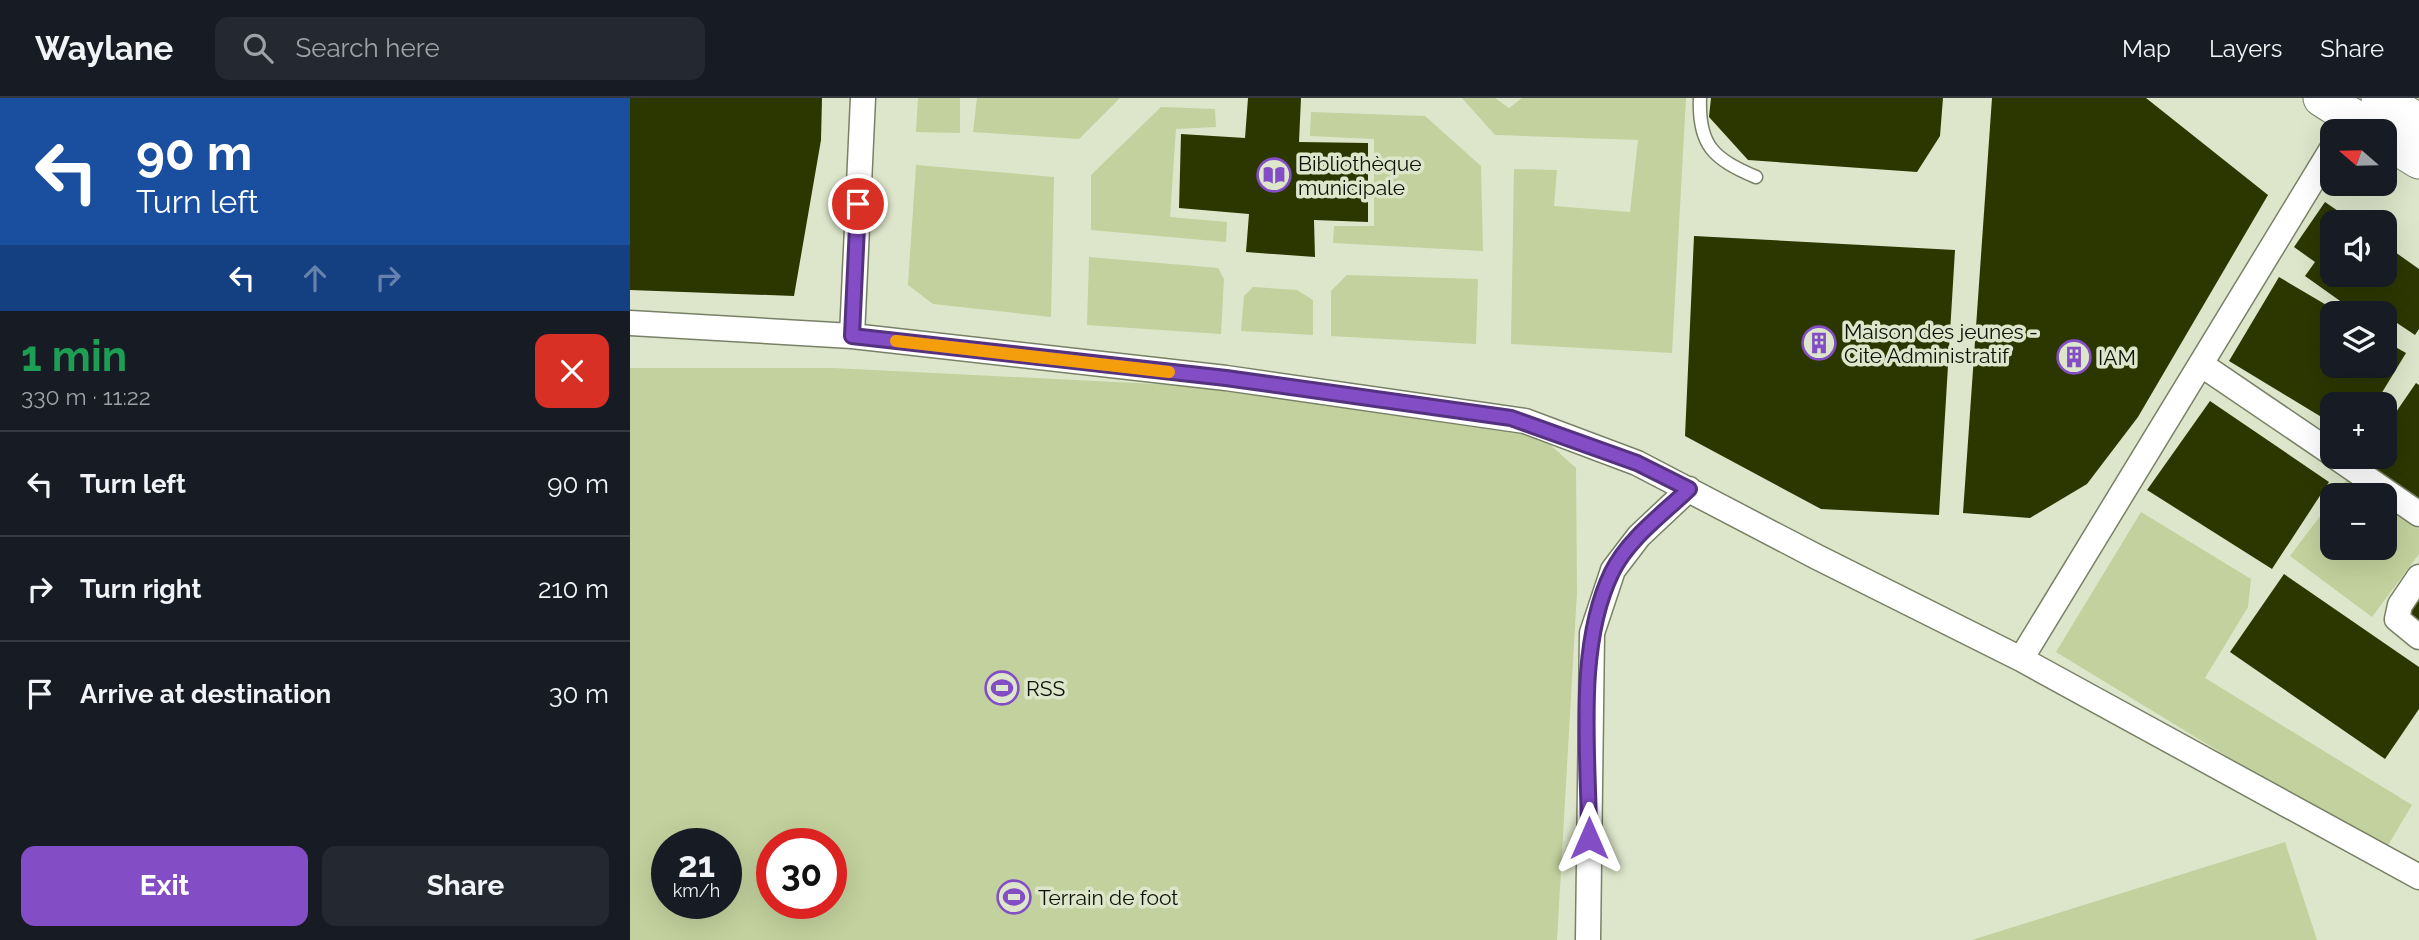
<!DOCTYPE html>
<meta charset="utf-8">
<style>
:root{--surface:#171b24;--page:#242831;--text:#f1f3f6;--muted:#9ea1a6;--line:#363941;--accent:#834dc5}
body{margin:0;font-family:Raleway,sans-serif;background:var(--page);color:var(--text);height:100vh;display:flex;flex-direction:column;font-size:26px;white-space:nowrap}
*{box-sizing:border-box;margin:0}
p{font-size:23px;color:var(--muted)}
.icon{flex:none;width:38px;height:38px;fill:none;stroke:currentColor;stroke-width:2;stroke-linecap:round;stroke-linejoin:round}
.map{position:relative;flex:1;overflow:hidden}
.side{display:flex;flex-direction:column;background:var(--surface);width:630px}
.side>*{flex:none}
.hud{background:#1a4fa0;color:#fff;overflow:hidden}
.needle{width:46px;rotate:290deg}
.controls{position:absolute;left:1690px;top:21px;display:grid;gap:14px}
.controls a{display:grid;place-items:center;width:77px;height:77px;border-radius:14px;background:var(--surface);box-shadow:0 7px 28px #0002;font-size:35px}
.speed{position:absolute;left:21px;top:730px;display:flex;gap:14px;font-size:35px;font-weight:700;text-align:center}
.speed>*{display:grid;place-content:center;width:91px;height:91px;border-radius:50%;background:var(--surface);box-shadow:0 7px 28px #0002;line-height:1}
.speed small{font-size:18px;font-weight:400}
.speed .limit{border:10px solid #d22;background:#fff;color:#111}
.pin{position:absolute;display:grid;place-items:center;width:60px;height:60px;color:#fff;margin:-30px;border:4px solid #fff;border-radius:50%;box-shadow:0 2px 7px #0007}
.me{position:absolute;width:77px;margin:-38px;rotate:0deg;stroke-linejoin:round;filter:drop-shadow(0 0 5px #0008)}
.turn{display:flex;align-items:center;gap:24px;height:147px;padding:0 21px;font-size:32px}
.turn .icon{width:91px;height:91px;stroke-width:2.5}
.turn b{display:block;font-size:49px;line-height:60px}
.lanes{display:flex;align-items:center;height:66px;padding:0 21px;background:#0003;justify-content:center;gap:35px;direction:ltr}
.lanes .off{opacity:.35}
.round{display:grid;place-items:center;flex:none;width:74px;height:74px;border-radius:14px;background:var(--page)}
.head{display:flex;align-items:center;justify-content:space-between;height:119px;padding:0 21px}
h1{font-size:42px;font-weight:700;line-height:52px;color:#1e9e55}
.primary-button{display:flex;gap:14px;margin-top:auto;padding:14px 21px}
.primary-button a{flex:1;height:80px;border-radius:14px;background:var(--accent);color:#fff;font-size:28px;font-weight:700;line-height:80px;text-align:center}
.primary-button a+a{background:var(--page);color:var(--text)}
ul{padding:0;list-style:none}
li{display:flex;align-items:center;gap:21px;height:105px;padding:0 21px;border-top:2px solid var(--line)}
li div{flex:1}
li b{display:block;font-size:26px}
li em{font-style:normal}
header{display:flex;align-items:center;gap:42px;box-sizing:border-box;height:98px;padding:0 35px;background:var(--surface);border-bottom:2px solid var(--line)}
header strong{font-size:33px}
nav{display:flex;gap:38px;margin-inline-start:auto;font-size:24px}
.search{width:490px;height:63px;background:var(--page);display:flex;align-items:center;gap:18px;box-sizing:border-box;padding:0 24px;border-radius:14px;color:var(--muted);font-size:26px}
main{display:flex;flex:1;min-height:0}
.map>svg:first-child{display:block}
.green{fill:#c2d19d;fill-rule:evenodd}
.building{fill:#2c3700}
.lines{fill:none;stroke-linecap:round;stroke-linejoin:round}
.lane-casing{stroke:#788066;stroke-width:15}
.street-casing{stroke:#788066;stroke-width:27}
.primary-casing{stroke:#788066;stroke-width:39}
.lane{stroke:#fff;stroke-width:12}
.street{stroke:#fff;stroke-width:24}
.primary{stroke:#fff;stroke-width:37}
.route-casing{stroke:#553280;stroke-width:18}
.route{stroke:#834dc5;stroke-width:12}
.slow{stroke:#f59e0b;stroke-width:12}
.labels{text-anchor:middle;dominant-baseline:central;stroke-width:7;stroke-linejoin:round;paint-order:stroke}
.poi-label{font-size:21px;fill:#0f1108;stroke:#dde6ca;text-anchor:start}
</style>
<header>
<strong>Waylane</strong>
<div class="search"><svg class="icon" aria-label="search" viewBox="0 0 24 24"><circle cx="10" cy="10" r="6"/><path d="M15 15l6 6"/></svg>Search here</div>
<nav><a>Map</a><a>Layers</a><a>Share</a></nav>
</header>
<main>
<section class="side">
<div class="hud">
<div class="turn"><svg class="icon" aria-label="left" viewBox="0 0 24 24"><path d="M17 20v-9H6M10 6l-5 5 5 5"/></svg><div><b>90 m</b>Turn left</div></div>
<div class="lanes"><svg class="icon" aria-label="left" viewBox="0 0 24 24"><path d="M17 20v-9H6M10 6l-5 5 5 5"/></svg><svg class="icon off" aria-label="ahead" viewBox="0 0 24 24"><path d="M12 20V5M6 11l6-6 6 6"/></svg><svg class="icon off" aria-label="right" viewBox="0 0 24 24"><path d="M7 20v-9h11M14 6l5 5-5 5"/></svg></div>
</div>
<div class="head"><div><h1>1 min</h1><p>330 m · 11:22</p></div><a class="round" style="background:#d93025;color:#fff"><svg class="icon" aria-label="close" viewBox="0 0 24 24"><path d="M6 6l12 12M18 6L6 18"/></svg></a></div>
<ul>
<li><svg class="icon" aria-label="left" viewBox="0 0 24 24"><path d="M17 20v-9H6M10 6l-5 5 5 5"/></svg><div><b>Turn left</b></div><em>90 m</em></li>
<li><svg class="icon" aria-label="right" viewBox="0 0 24 24"><path d="M7 20v-9h11M14 6l5 5-5 5"/></svg><div><b>Turn right</b></div><em>210 m</em></li>
<li><svg class="icon" aria-label="arrive" viewBox="0 0 24 24"><path d="M6 21V4h12l-3 4 3 4H6"/></svg><div><b>Arrive at destination</b></div><em>30 m</em></li>
</ul>
<div class="primary-button"><a>Exit</a><a>Share</a></div>
</section>
<div class="map">
<svg width="1789" height="842" viewBox="0 0 1789 842">
<rect width="100%" height="100%" fill="#dde6ca"/>
<path class="green" d="M 288,0 L 330,0 L 330,35 L 286,34 Z
M 347,0 L 490,0 L 449,41 L 343,34 Z
M 832,0 L 865,0 L 879,10 L 892,0 L 1056,0 L 1042,255 L 881,246 L 884,71 L 927,72 L 924,108 L 1000,114 L 1008,42 L 865,37 Z
M 531,9 L 585,11 L 586,29 L 546,31 L 540,119 L 597,124 L 596,144 L 461,132 L 461,77 Z
M 681,14 L 795,18 L 851,68 L 853,153 L 703,145 L 704,128 L 744,128 L 744,41 L 680,38 Z
M 286,67 L 424,79 L 421,219 L 303,206 L 278,187 Z
M 459,159 L 588,170 L 594,181 L 591,236 L 457,227 Z
M 717,177 L 848,181 L 846,246 L 701,238 L 701,193 Z
M 623,189 L 667,192 L 683,202 L 683,237 L 611,233 L 614,198 Z
M 0,270 L 203,270 L 586,289 L 897,326 L 946,370 L 947,494 L 927,842 L 0,842 ZM 37,746 L 96,746 L 96,805 L 37,805 ZM 142,746 L 201,746 L 201,805 L 142,805 Z
M 1719,379 L 1744,397 L 1705,397 Z
M 1703,401 L 1703,450 L 1755,450 L 1755,405 L 1789,431 L 1789,456 L 1742,519 L 1660,458 Z
M 1511,414 L 1621,481 L 1618,509 L 1575,580 L 1782,707 L 1754,754 L 1426,554 Z
M 1655,744 L 1687,842 L 1342,842 Z"/>
<path class="building" d="M 0,0 L 192,0 L 191,42 L 164,198 L 0,192 Z
M 618,0 L 671,0 L 669,44 L 738,45 L 738,124 L 684,122 L 685,159 L 616,154 L 619,116 L 549,110 L 551,36 L 615,40 Z
M 1081,0 L 1313,0 L 1310,38 L 1287,74 L 1118,62 L 1079,19 Z
M 1362,0 L 1516,0 L 1638,97 L 1508,319 L 1457,386 L 1400,420 L 1333,415 Z
M 1695,104 L 1724,124 L 1703,124 L 1703,177 L 1755,177 L 1755,147 L 1789,171 L 1789,231 L 1785,237 L 1767,225 L 1758,237 L 1755,235 L 1755,215 L 1727,215 L 1675,178 L 1685,164 L 1664,149 Z
M 1064,138 L 1325,152 L 1309,417 L 1191,411 L 1055,338 Z
M 1649,179 L 1710,215 L 1703,215 L 1703,268 L 1755,268 L 1755,243 L 1776,255 L 1745,306 L 1703,306 L 1703,326 L 1599,263 Z
M 1786,285 L 1789,287 L 1789,403 L 1732,363 L 1736,359 L 1755,359 L 1755,330 Z
M 1580,303 L 1699,384 L 1642,471 L 1517,392 Z
M 1654,476 L 1789,569 L 1789,611 L 1755,661 L 1600,554 Z
M 1789,502 L 1789,526 L 1778,518 Z"/>
<g class="lines">
<defs>
<path id="lane" d="M 1070,0 C 1068,48 1084,61 1126,79"/>
<path id="street" d="M 0,225 L 222,238 L 596,280 L 895,323 L 1007,365 L 1187,459 L 1391,561 L 1789,779
M 222,238 L 233,0
M 1572,267 L 1703,356
M 1706,359 L 1789,416
M 1789,479 L 1770,507 L 1767,521 L 1789,539
M 1391,561 L 1703,49
M 958,842 L 962,535 L 983,472 L 1009,438 L 1059,391"/>
<path id="primary" d="M 1692,0 L 1744,33
M 1750,0 L 1789,25
M 1755,41 L 1789,62"/>
</defs>
<use href="#lane" class="lane-casing"/>
<use href="#street" class="street-casing"/>
<use href="#primary" class="primary-casing"/>
<use href="#lane" class="lane"/>
<use href="#street" class="street"/>
<use href="#primary" class="primary"/>
</g>
<g class="lines">
<defs>
<path id="route" d="M 228,106 L 222,238 L 596,280 L 881,320 L 1007,365 L 1059,391 C 1033,416 998,441 982,474 C 945,550 959,656 959,740"/>
</defs>
<use href="#route" class="route-casing"/>
<use href="#route" class="route"/>
<path class="slow" d="M 266,243 L 539,274"/>
</g>
<defs>
<symbol id="library-ring" viewBox="-11 -11 22 22"><circle r="9.5" fill="#dde6ca" stroke="#834dc5" stroke-width="1.5"/><path d="M-6-4Q-3-5.5-.7-3.5V5Q-3 3-6 4ZM6-4Q3-5.5 .7-3.5V5Q3 3 6 4Z" fill="#834dc5"/></symbol>
<symbol id="building-ring" viewBox="-11 -11 22 22"><circle r="9.5" fill="#dde6ca" stroke="#834dc5" stroke-width="1.5"/><path d="M-4-6H4V6H1V3H-1V6H-4ZM-2.5-4.3h1.7v1.8h-1.7ZM.8-4.3h1.7v1.8H.8ZM-2.5-1h1.7V.8h-1.7ZM.8-1h1.7V.8H.8Z" fill="#834dc5"/></symbol>
<symbol id="stadium-ring" viewBox="-11 -11 22 22"><circle r="9.5" fill="#dde6ca" stroke="#834dc5" stroke-width="1.5"/><path d="M0-5a6.5 5 0 1 0 0 10a6.5 5 0 1 0 0-10ZM-3.5-1.8h7v3.6h-7Z" fill="#834dc5"/></symbol>
</defs>
<g fill-rule="evenodd">
<use href="#library-ring" x="625" y="58" width="38" height="38"/>
<use href="#building-ring" x="1170" y="226" width="38" height="38"/>
<use href="#building-ring" x="1425" y="240" width="38" height="38"/>
<use href="#stadium-ring" x="353" y="571" width="38" height="38"/>
<use href="#stadium-ring" x="365" y="780" width="38" height="38"/>
</g>
<g class="labels">
<g class="poi-label">
<text x="668" y="65">Bibliothèque<tspan x="668" dy="24">municipale</tspan></text>
<text x="1214" y="233">Maison des jeunes -<tspan x="1214" dy="24">Cite Administratif</tspan></text>
<text x="1468" y="259">IAM</text>
<text x="396" y="590">RSS</text>
<text x="408" y="799">Terrain de foot</text>
</g>
</g>
</svg>
<div class="controls">
<a><svg class="needle" viewBox="-14 -14 28 28"><path d="M0-13l5 13h-10z" fill="#e53935"/><path d="M0 13l5-13h-10z" fill="#9ea1a6"/></svg></a>
<a><svg class="icon" aria-label="sound" viewBox="0 0 24 24"><path d="M4 9h4l5-4v14l-5-4H4zM17 9q2 3 0 6"/></svg></a>
<a><svg class="icon" aria-label="layers" viewBox="0 0 24 24"><path d="M12 4l9 5-9 5-9-5zM3 14l9 5 9-5"/></svg></a>
<a>+</a>
<a>−</a>
</div>
<div class="speed"><div>21<small>km/h</small></div><div class="limit">30</div></div>
<div class="pin" style="left:228px;top:106px;background:#d93025"><svg class="icon" aria-label="arrive" viewBox="0 0 24 24"><path d="M6 21V4h12l-3 4 3 4H6"/></svg></div>
<svg class="me" style="left:959px;top:740px" viewBox="-20 -20 40 40"><path d="M0-17L14 15 0 8-14 15z" fill="#834dc5" stroke="#fff" stroke-width="4"/></svg>
</div>
</main>
